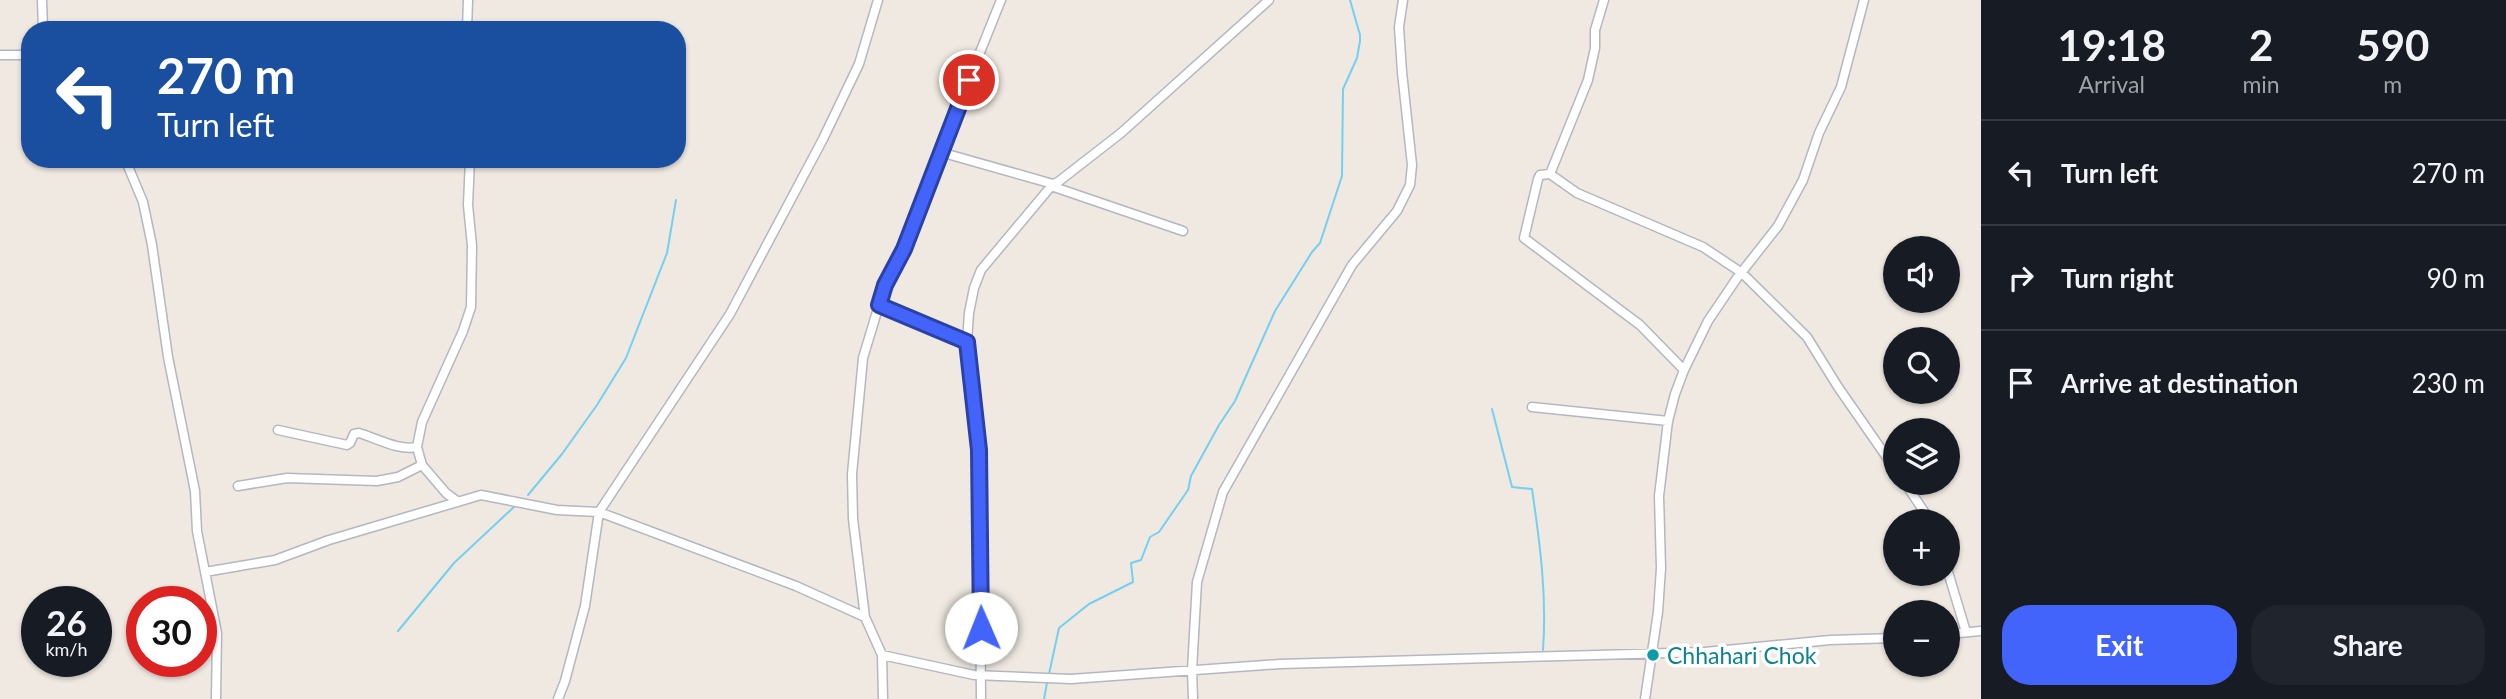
<!DOCTYPE html>
<meta charset="utf-8">
<style>
:root{--surface:#171b24;--page:#20242c;--text:#f1f3f6;--muted:#9ea1a6;--line:#363941;--accent:#4264fb}
body{margin:0;font-family:Lato,sans-serif;background:var(--page);color:var(--text);height:100vh;display:flex;flex-direction:column;font-size:26px;white-space:nowrap}
*{box-sizing:border-box;margin:0}
p{font-size:23px;color:var(--muted)}
.icon{flex:none;width:38px;height:38px;fill:none;stroke:currentColor;stroke-width:2;stroke-linecap:round;stroke-linejoin:round}
.map{position:relative;flex:1;overflow:hidden}
.panel{display:flex;flex-direction:column;background:var(--surface);width:525px}
.panel>*{flex:none}
.guide{position:absolute;left:21px;top:21px;width:665px;height:147px;border-radius:28px;box-shadow:0 2px 5px #0004;background:#1a4fa0;color:#fff;overflow:hidden}
.fabs{position:absolute;left:1883px;top:236px;display:grid;gap:14px}
.fabs a{display:grid;place-items:center;width:77px;height:77px;border-radius:50%;background:var(--surface);box-shadow:0 2px 5px #0004;font-size:35px}
.speed{position:absolute;left:21px;top:586px;display:flex;gap:14px;font-size:35px;font-weight:700;text-align:center}
.speed>*{display:grid;place-content:center;width:91px;height:91px;border-radius:50%;background:var(--surface);box-shadow:0 2px 5px #0004;line-height:1}
.speed small{font-size:18px;font-weight:400}
.speed .limit{border:10px solid #d22;background:#fff;color:#111}
.pin{position:absolute;display:grid;place-items:center;width:60px;height:60px;color:#fff;margin:-30px;border:4px solid #fff;border-radius:50%;box-shadow:0 2px 7px #0007}
.me{position:absolute;width:77px;margin:-38px;rotate:359deg;stroke-linejoin:round;filter:drop-shadow(0 0 5px #0008)}
.turn{display:flex;align-items:center;gap:24px;height:147px;padding:0 21px;font-size:32px}
.turn .icon{width:91px;height:91px;stroke-width:2.5}
.turn b{display:block;font-size:49px;line-height:60px}
.eta{display:flex;justify-content:space-evenly;align-items:center;height:119px;text-align:center}
.eta b{font-size:42px;font-weight:700;line-height:49px}
.primary-button{display:flex;gap:14px;margin-top:auto;padding:14px 21px}
.primary-button a{flex:1;height:80px;border-radius:28px;background:var(--accent);color:#fff;font-size:28px;font-weight:700;line-height:80px;text-align:center}
.primary-button a+a{background:var(--page);color:var(--text)}
ul{padding:0;list-style:none}
li{display:flex;align-items:center;gap:21px;height:105px;padding:0 21px;border-top:2px solid var(--line)}
li div{flex:1}
li b{display:block;font-size:26px}
li em{font-style:normal}
main{display:flex;flex:1;min-height:0}
.map>svg:first-child{display:block}
.lines{fill:none;stroke-linecap:round;stroke-linejoin:round}
.stream{stroke:#75cff0;stroke-width:2}
.minor-casing{stroke:#b4b7c1;stroke-width:11}
.minor{stroke:#fff;stroke-width:8}
.route-casing{stroke:#2b41a3;stroke-width:18}
.route{stroke:#4264fb;stroke-width:12}
.culture-dot{fill:#0f9aa8;stroke:#fff;stroke-width:2.5}
.labels{text-anchor:middle;dominant-baseline:central;stroke-width:7;stroke-linejoin:round;paint-order:stroke}
.culture-label{font-size:23px;fill:#0d838f;stroke:#fff;text-anchor:start}
</style>
<main>
<div class="map">
<svg width="1981" height="699" viewBox="0 0 1981 699">
<rect width="100%" height="100%" fill="#efe9e1"/>
<g class="lines">
<path class="stream" d="M 1492,409 L 1512,487 L 1532,489 C 1540,544 1547,595 1543,650
M 528,495 L 562,454 L 597,405 L 626,358 L 667,253 L 676,200
M 398,631 L 454,563 L 515,506
M 1049,674 L 1059,628 L 1089,604 L 1133,582 L 1131,563 L 1141,560 L 1150,537 L 1159,532 L 1188,490 L 1191,476 L 1219,425 L 1235,401 L 1275,311 L 1312,252 L 1320,243 L 1342,176 L 1343,89 L 1357,58 L 1360,41 L 1360,35 L 1350,0
M 1044,699 L 1047,683"/>
<defs>
<path id="minor" d="M 42,0 L 43,30
M 1604,0 L 1595,30 L 1595,48 L 1588,80 L 1550,174 L 1577,193 L 1703,247 L 1742,273 L 1807,337 L 1838,387 L 1895,469
M 467,30 L 468,0
M 0,55 L 30,55
M 940,152 L 1053,184 L 1058,182 L 1121,133 L 1269,0
M 125,159 L 143,202 L 152,245 L 168,357 L 195,491 L 197,531 L 217,633 L 216,699
M 1550,174 L 1540,175 L 1538,179 L 1524,238 L 1640,325 L 1684,370
M 1051,186 L 1183,231
M 879,305 L 967,342
M 1532,407 L 1668,421
M 278,430 L 347,445 L 350,443 L 354,434 L 359,433 C 376,438 399,451 417,447
M 1905,483 L 1931,522
M 238,486 L 287,478 L 377,481 L 398,477 L 422,465
M 458,502 L 446,493 L 422,465 L 417,447 L 422,422 L 463,331 L 471,307 L 472,246 L 468,205 L 470,159
M 205,572 L 275,560 L 329,540 L 481,495 L 557,510 L 599,512 L 796,586 L 865,617 L 882,655 L 974,675 L 1071,679 L 1280,664 L 1705,652 L 1830,640 L 1895,638
M 1948,572 L 1966,632
M 865,617 L 853,519 L 852,474 L 863,358 L 885,285 L 904,249 L 940,152 L 1001,0
M 1948,634 L 1981,631
M 882,655 L 883,699
M 558,699 L 565,681 L 585,606 L 599,512 L 730,314 L 823,139 L 859,64 L 878,0
M 981,699 L 979,450 L 967,342 L 969,313 L 974,288 L 981,270 L 1053,184
M 1193,699 L 1192,670 L 1197,582 L 1223,492 L 1352,265 L 1397,211 L 1410,185 L 1412,165 L 1402,72 L 1399,27 L 1403,0
M 1645,699 L 1658,612 L 1661,568 L 1659,496 L 1668,421 L 1675,394 L 1684,370 L 1708,321 L 1737,278 L 1778,226 L 1803,180 L 1819,133 L 1841,87 L 1864,0"/>
</defs>
<use href="#minor" class="minor-casing"/>
<use href="#minor" class="minor"/>
</g>
<g class="lines">
<defs>
<path id="route" d="M 969,80 L 904,249 L 885,285 L 879,305 L 967,342 L 979,450 L 981,628"/>
</defs>
<use href="#route" class="route-casing"/>
<use href="#route" class="route"/>
</g>
<circle class="culture-dot" cx="1653" cy="655" r="7"/>
<g class="labels">
<g class="culture-label">
<text x="1667" y="655">Chhahari Chok</text>
</g>
</g>
</svg>
<div class="fabs">
<a><svg class="icon" aria-label="sound" viewBox="0 0 24 24"><path d="M4 9h4l5-4v14l-5-4H4zM17 9q2 3 0 6"/></svg></a>
<a><svg class="icon" aria-label="search" viewBox="0 0 24 24"><circle cx="10" cy="10" r="6"/><path d="M15 15l6 6"/></svg></a>
<a><svg class="icon" aria-label="layers" viewBox="0 0 24 24"><path d="M12 4l9 5-9 5-9-5zM3 14l9 5 9-5"/></svg></a>
<a>+</a>
<a>−</a>
</div>
<div class="speed"><div>26<small>km/h</small></div><div class="limit">30</div></div>
<div class="pin" style="left:969px;top:80px;background:#d93025"><svg class="icon" aria-label="arrive" viewBox="0 0 24 24"><path d="M6 21V4h12l-3 4 3 4H6"/></svg></div>
<svg class="me" style="left:981px;top:628px" viewBox="-20 -20 40 40"><circle r="19" fill="#fff"/><path d="M0-13L10 11 0 6-10 11z" fill="#4264fb"/></svg>
<div class="guide">
<div class="turn"><svg class="icon" aria-label="left" viewBox="0 0 24 24"><path d="M17 20v-9H6M10 6l-5 5 5 5"/></svg><div><b>270 m</b>Turn left</div></div>
</div>
</div>
<section class="panel">
<div class="eta">
<div><b>19:18</b><p>Arrival</p></div>
<div><b>2</b><p>min</p></div>
<div><b>590</b><p>m</p></div>
</div>
<ul>
<li><svg class="icon" aria-label="left" viewBox="0 0 24 24"><path d="M17 20v-9H6M10 6l-5 5 5 5"/></svg><div><b>Turn left</b></div><em>270 m</em></li>
<li><svg class="icon" aria-label="right" viewBox="0 0 24 24"><path d="M7 20v-9h11M14 6l5 5-5 5"/></svg><div><b>Turn right</b></div><em>90 m</em></li>
<li><svg class="icon" aria-label="arrive" viewBox="0 0 24 24"><path d="M6 21V4h12l-3 4 3 4H6"/></svg><div><b>Arrive at destination</b></div><em>230 m</em></li>
</ul>
<div class="primary-button"><a>Exit</a><a>Share</a></div>
</section>
</main>
